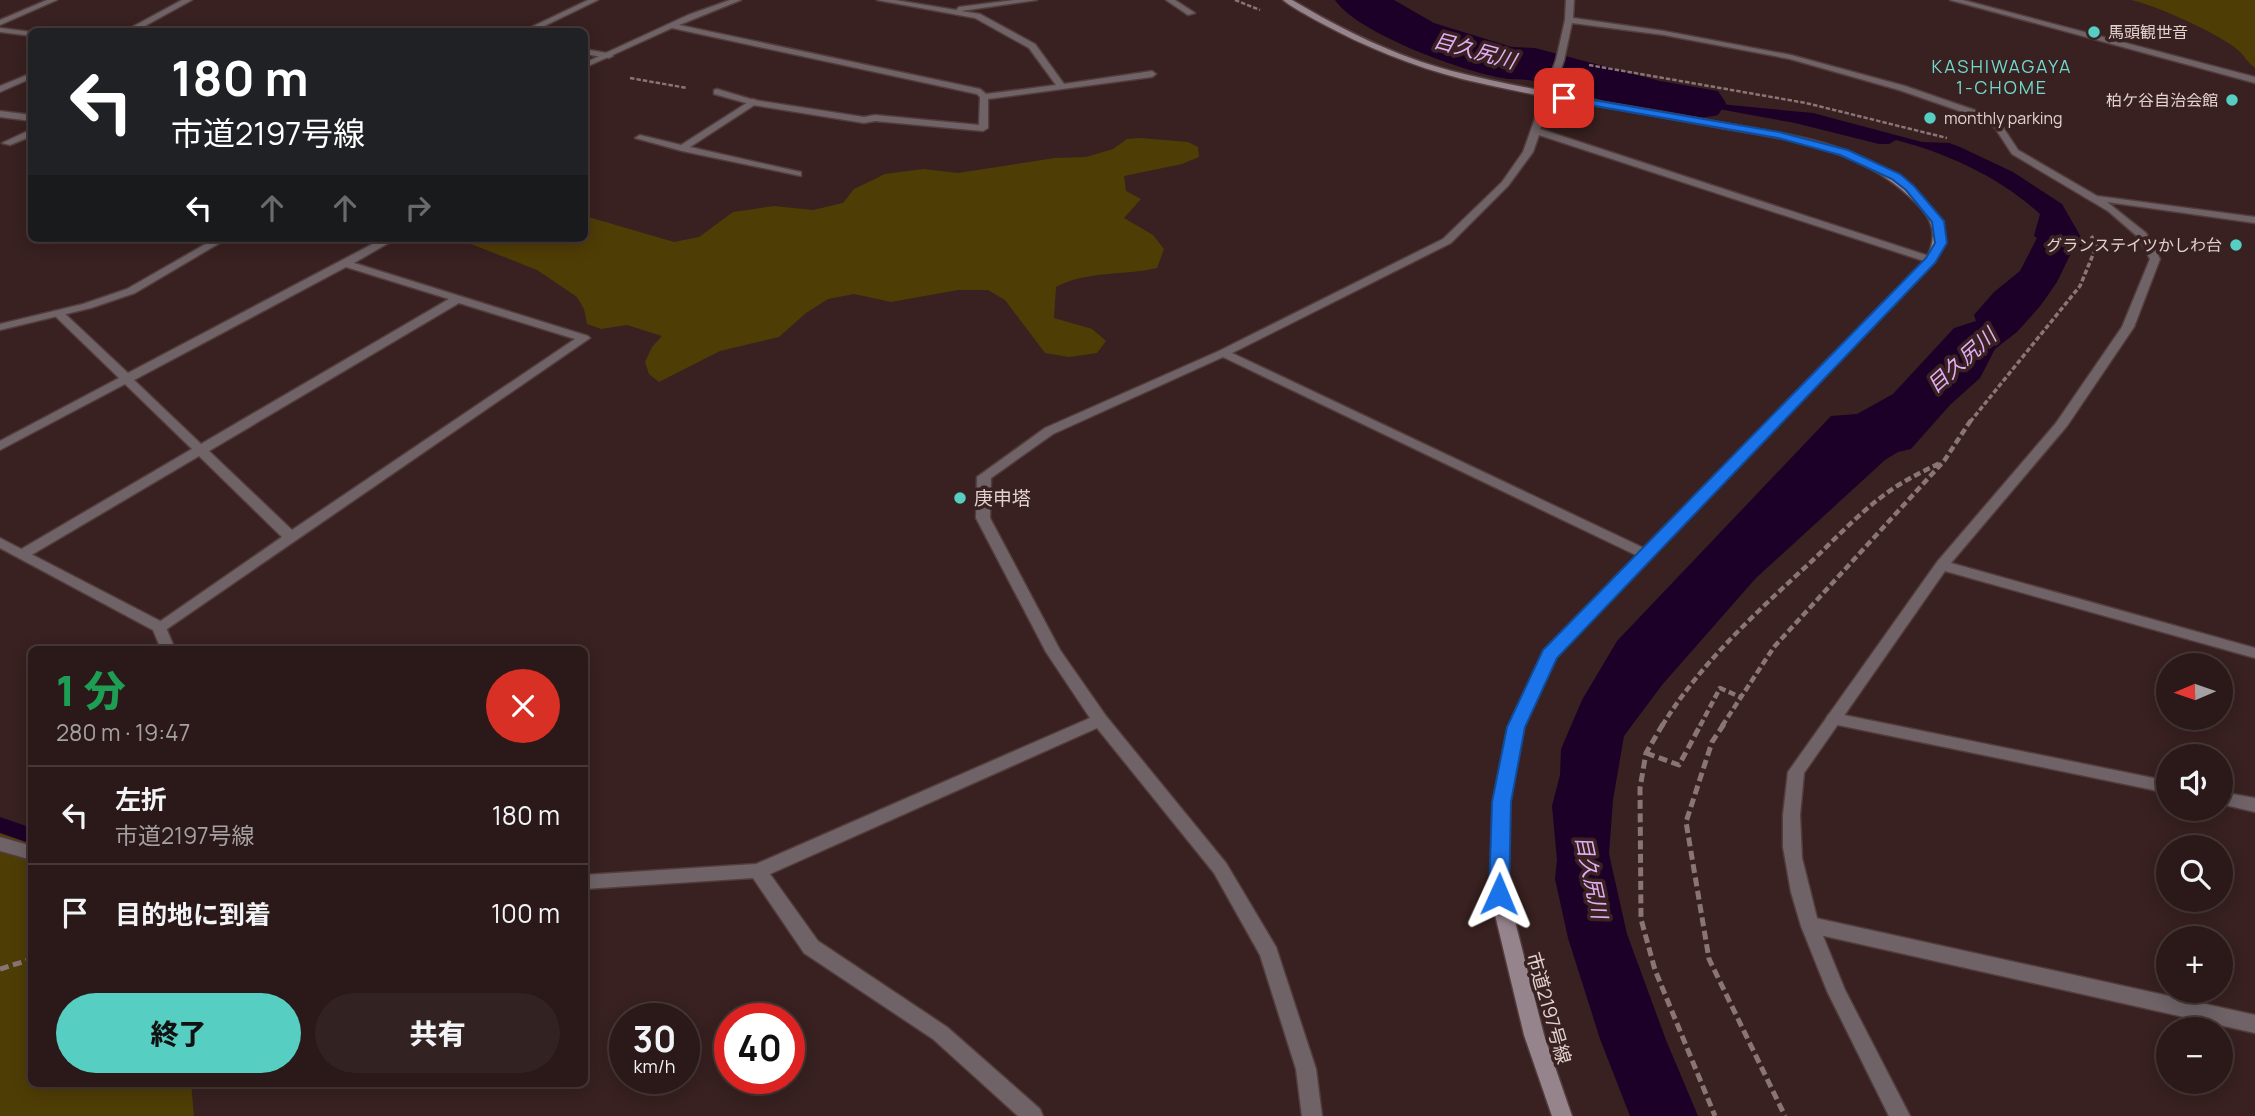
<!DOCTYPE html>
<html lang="ja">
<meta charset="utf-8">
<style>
:root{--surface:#2a1918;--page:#322221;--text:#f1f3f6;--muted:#a5a0a2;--line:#463837;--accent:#57cec2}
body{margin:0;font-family:Manrope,"Noto Sans JP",sans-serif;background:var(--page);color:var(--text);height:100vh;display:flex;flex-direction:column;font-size:26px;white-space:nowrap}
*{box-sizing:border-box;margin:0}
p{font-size:23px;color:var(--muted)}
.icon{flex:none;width:38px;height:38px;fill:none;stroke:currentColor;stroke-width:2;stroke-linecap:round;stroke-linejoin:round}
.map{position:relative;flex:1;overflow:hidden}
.sheet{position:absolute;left:28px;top:646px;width:560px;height:441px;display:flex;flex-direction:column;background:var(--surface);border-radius:10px;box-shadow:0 4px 18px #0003,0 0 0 2px var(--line)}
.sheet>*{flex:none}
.guide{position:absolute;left:28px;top:28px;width:560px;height:214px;border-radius:10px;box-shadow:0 4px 18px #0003,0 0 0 2px var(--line);background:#202124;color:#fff;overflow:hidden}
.needle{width:46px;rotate:268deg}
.tools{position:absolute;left:2156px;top:653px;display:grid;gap:14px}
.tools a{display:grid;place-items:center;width:77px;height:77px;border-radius:50%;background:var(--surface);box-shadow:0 4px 18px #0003,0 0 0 2px var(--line);font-size:35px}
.speed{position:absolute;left:609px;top:1003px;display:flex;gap:14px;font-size:35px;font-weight:700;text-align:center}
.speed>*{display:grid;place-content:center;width:91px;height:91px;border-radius:50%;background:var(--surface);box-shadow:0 4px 18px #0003,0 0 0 2px var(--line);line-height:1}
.speed small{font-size:18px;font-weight:400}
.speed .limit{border:10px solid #d22;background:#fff;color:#111}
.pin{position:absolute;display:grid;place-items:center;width:60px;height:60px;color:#fff;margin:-30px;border-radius:14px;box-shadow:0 4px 10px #0006}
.me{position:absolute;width:77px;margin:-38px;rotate:1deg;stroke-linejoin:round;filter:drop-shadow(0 0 5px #0008)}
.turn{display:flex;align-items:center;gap:24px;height:147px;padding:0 28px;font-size:32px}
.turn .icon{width:91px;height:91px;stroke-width:2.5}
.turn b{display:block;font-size:49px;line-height:60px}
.lanes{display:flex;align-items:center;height:66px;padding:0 28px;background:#0003;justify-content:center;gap:35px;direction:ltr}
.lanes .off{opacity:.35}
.round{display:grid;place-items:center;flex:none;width:74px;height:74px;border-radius:37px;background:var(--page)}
.headline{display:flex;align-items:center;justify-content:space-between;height:119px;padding:0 28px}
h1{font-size:42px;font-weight:800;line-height:52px;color:#1e9e55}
.primary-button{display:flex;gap:14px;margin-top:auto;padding:14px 28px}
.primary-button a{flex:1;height:80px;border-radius:42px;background:var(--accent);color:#111;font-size:28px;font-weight:800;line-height:80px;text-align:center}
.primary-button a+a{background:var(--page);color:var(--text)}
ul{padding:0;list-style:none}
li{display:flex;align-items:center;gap:21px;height:98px;padding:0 28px;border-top:2px solid var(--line)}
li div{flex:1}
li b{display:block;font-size:26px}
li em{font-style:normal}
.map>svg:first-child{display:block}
.green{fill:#4f3d06}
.water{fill:#1d0028}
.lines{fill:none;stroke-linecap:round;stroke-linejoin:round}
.stream{fill:#1d0028;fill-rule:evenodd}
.river{fill:#1d0028;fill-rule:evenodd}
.lane-casing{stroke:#533d3c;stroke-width:3}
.street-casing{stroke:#533d3c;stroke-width:3}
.secondary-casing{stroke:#533d3c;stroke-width:3}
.path-far3{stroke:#897574;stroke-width:2.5;stroke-dasharray:4.5 2;stroke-linecap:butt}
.path-far2{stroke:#897574;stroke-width:3.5;stroke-dasharray:5 2.5;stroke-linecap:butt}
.path-far1{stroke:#897574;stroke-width:4.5;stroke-dasharray:7 3.5;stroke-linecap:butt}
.path{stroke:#897574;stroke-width:5;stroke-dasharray:9 4.5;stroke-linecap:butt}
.lane{fill:#6f6368;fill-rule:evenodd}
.street{fill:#6f6368;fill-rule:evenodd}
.secondary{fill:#96848c;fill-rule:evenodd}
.route{fill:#1a73e8;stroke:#114b97;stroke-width:2}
.poi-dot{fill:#57cec2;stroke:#382120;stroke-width:2.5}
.labels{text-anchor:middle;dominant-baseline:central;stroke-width:7;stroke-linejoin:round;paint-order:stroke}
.far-poi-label{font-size:16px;fill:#e1d1cf;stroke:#382120;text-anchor:start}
.far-neighbourhood-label{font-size:18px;letter-spacing:2px;fill:#70dacf;stroke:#382120}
.poi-label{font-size:19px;fill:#e1d1cf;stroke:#382120;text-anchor:start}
.street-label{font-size:19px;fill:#e1d1cf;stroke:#382120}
.water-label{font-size:21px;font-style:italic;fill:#e2adf6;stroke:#382120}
</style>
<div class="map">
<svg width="2255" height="1116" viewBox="0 0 2255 1116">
<rect width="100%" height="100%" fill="#382120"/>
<path class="green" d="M 2131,0 L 2255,0 L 2255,68 C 2248,63 2246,58 2240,52 C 2225,36 2153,4 2131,0 Z
M 1140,138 L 1188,142 L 1198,147 L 1199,157 L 1182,164 L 1124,176 L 1126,191 L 1141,199 L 1124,218 L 1153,235 L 1164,249 L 1157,268 C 1123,276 1088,270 1056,287 L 1054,318 L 1092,329 L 1106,341 L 1097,353 L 1069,357 L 1045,353 L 1005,300 L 988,290 L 958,290 L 891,302 L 854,294 L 828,299 L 806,313 L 779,337 L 720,351 L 659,382 L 649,374 L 645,362 L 652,347 L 662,336 L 627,325 L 601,329 L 587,324 L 584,309 L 577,297 L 537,270 L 461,240 L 584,238 L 585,216 L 674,242 L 699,237 L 733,212 L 774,206 L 813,210 L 843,203 L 854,189 L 885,174 L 923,169 L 958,173 L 1055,158 L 1086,157 L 1113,149 L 1127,139 Z
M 0,826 L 31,839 L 32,1083 L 191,1083 L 194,1116 L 0,1116 Z"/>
<path class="water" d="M 1353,0 L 1368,0 L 1418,29 L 1471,49 L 1553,61 L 1545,78 C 1484,68 1412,59 1364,15 L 1374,11 Z
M 1577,67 L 1597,71 L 1623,86 L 1667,95 L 1730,105 L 1813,113 L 1922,142 L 1949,143 L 1960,147 L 2013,172 L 2062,204 L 2081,237 L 2082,247 L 2072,251 L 2057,282 L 2041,305 L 2017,332 L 1995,349 L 1980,378 L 1950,405 L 1911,449 L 1898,452 L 1885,460 L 1756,578 L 1662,685 L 1624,736 L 1613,800 L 1609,854 L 1627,934 L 1666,1040 L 1698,1116 L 1630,1116 L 1600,1039 L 1568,938 L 1555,879 L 1557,860 L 1552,806 L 1560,775 L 1561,749 L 1582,700 L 1617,641 L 1831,416 L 1857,414 L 1893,394 L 1954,328 L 1976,321 L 1974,315 L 1994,292 L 2020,271 L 2037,238 L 2034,236 L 2040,214 C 2001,178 1947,153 1896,140 L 1889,144 L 1879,144 L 1795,123 L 1587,85 L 1573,81 Z"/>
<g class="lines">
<path class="stream" d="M 0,817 L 32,828 L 32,844 L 0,833 Z"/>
<path class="river" d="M 1335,0 L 1394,0 L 1434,23 L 1512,47 L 1535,48 L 1660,81 L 1718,91 L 1726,103 L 1718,115 C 1661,129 1591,92 1535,81 C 1526,79 1517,80 1508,79 C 1466,73 1358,34 1335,0 Z"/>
<defs>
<path id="lane" d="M 182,0 L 192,0 L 134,32 L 123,32 Z
M 588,0 L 598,0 L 532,32 L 521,32 Z
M 1166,0 L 1175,0 L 1195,13 L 1188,15 Z
M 0,28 L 32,32 L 32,36 L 0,32 Z
M 584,49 L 612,54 L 613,56 L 609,58 L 584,54 Z
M 32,73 L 32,78 L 0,92 L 0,86 Z
M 753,99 L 756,100 L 756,104 L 690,147 L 801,172 L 801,176 L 682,151 L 635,138 L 640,135 L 681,145 Z
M 0,111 L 32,115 L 32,121 L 0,117 Z
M 32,129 L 32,136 L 10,145 L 2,143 Z
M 384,238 L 397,238 L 354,263 L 588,336 L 590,338 L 164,631 L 159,632 L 152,627 L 282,537 L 199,456 L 28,557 L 18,557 L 16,554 L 18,551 L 192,449 L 125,384 L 0,450 L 0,441 L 119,378 L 54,315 L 54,311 L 62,311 L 128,373 ZM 346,267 L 449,299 L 201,444 L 134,380 ZM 459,303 L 575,339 L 292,530 L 209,451 Z
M 1834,713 L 2168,781 L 2168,793 L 1828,723 L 1826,719 L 1828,715 Z
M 2221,792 L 2255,798 L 2255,812 L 2221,804 Z
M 1811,917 L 2255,1015 L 2255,1033 L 1811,933 L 1805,930 L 1802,925 L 1805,920 Z"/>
<path id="street" d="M 47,0 L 57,0 L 0,25 L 0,20 Z
M 730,0 L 741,0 L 679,25 L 980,89 L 986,94 L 1056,85 L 1029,48 L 975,18 L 877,0 L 895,0 L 956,10 L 959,7 L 1014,0 L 1037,0 L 961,11 L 980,14 L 1035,44 L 1064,84 L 1152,71 L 1156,74 L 1152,77 L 988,99 L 988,128 L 983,131 L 875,121 L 864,123 L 753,105 L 714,94 L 714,90 L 717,89 L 754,100 L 864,117 L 875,115 L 979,125 L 980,97 L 977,94 L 672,28 L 584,68 L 584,63 L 688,15 Z
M 1566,0 L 1574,0 L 1573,18 L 1664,31 L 1791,55 L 1905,86 L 1986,114 L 2001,124 L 2018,150 L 2097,196 L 2255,217 L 2255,223 L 2107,202 L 2146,233 L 2160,259 L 2134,327 L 2067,426 L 1951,563 L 2255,648 L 2255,658 L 1945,571 L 1804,773 L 1800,815 L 1802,858 L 1819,926 L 1845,990 L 1910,1116 L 1889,1116 L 1827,991 L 1801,926 L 1791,892 L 1783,847 L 1783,815 L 1788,772 L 1937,562 L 2056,423 L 2122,327 L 2150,259 L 2138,237 L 2108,211 L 2012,154 L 1995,128 L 1980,118 L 1899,90 L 1790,59 L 1664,35 L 1572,23 L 1564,60 L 1540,129 L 1935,258 L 1935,262 L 1927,262 L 1539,135 L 1533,152 L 1508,186 L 1451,243 L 1232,353 L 1650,551 L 1652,554 L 1650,557 L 1640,557 L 1223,357 L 1053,434 L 991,478 L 990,518 L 1060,650 L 1106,716 L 1226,863 L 1276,947 L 1316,1069 L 1322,1116 L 1302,1116 L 1296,1069 L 1260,955 L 1214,873 L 1097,728 L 770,874 L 818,941 L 947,1027 L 1040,1109 L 1043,1116 L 1018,1116 L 933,1039 L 804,953 L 753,878 L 584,889 L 584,875 L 756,864 L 1090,718 L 1046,652 L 976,518 L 977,477 L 1045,428 L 1219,351 L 1443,239 L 1502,182 L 1523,152 L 1556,60 L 1565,20 Z
M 1950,0 L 1963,0 L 2255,77 L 2255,83 Z
M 216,238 L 228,238 L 135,293 L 91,308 L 0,330 L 0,324 L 83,304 L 127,289 Z
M 0,538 L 164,623 L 175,649 L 161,649 L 153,630 L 0,548 Z
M 0,837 L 32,846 L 32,860 L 0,851 Z"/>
<path id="secondary" d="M 1283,0 L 1292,0 C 1343,30 1395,56 1452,71 C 1500,83 1548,92 1597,101 C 1639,108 1681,115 1723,123 C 1793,135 1869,144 1922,198 C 1944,219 1952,234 1935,262 L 1555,657 L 1524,727 L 1509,802 L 1508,894 L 1544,1035 L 1572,1116 L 1552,1116 L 1524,1035 L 1490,894 L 1493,802 L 1508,727 L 1544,650 L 1926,259 C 1938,236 1934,221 1916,203 C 1867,152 1799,141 1733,130 C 1698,124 1663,117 1628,111 C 1572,102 1517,92 1462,79 C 1412,66 1365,47 1319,22 C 1307,15 1294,9 1283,0 Z"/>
</defs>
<use href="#lane" class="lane-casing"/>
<use href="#street" class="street-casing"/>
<use href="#secondary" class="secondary-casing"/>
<path class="path-far3" d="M 1235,0 L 1260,10
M 1589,65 L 1806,103 L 1947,138
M 630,78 L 687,88"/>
<path class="path-far2" d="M 1970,422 L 2080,286 L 2097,245 L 2090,234"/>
<path class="path-far1" d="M 1662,726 C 1701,662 1758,611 1813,560 C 1840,534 1866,506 1897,486 C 1911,477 1926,470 1940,463
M 1700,726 L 1720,688 L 1740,697
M 1722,726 L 1774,647 L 1944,461 L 1971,420"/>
<path class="path" d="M 1663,724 L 1646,753 L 1640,788 L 1641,919 L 1655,970 L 1715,1116
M 1724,724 L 1712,742 L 1686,822 L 1709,959 L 1785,1116
M 1646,753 L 1679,765 L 1701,724
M 0,969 L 32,959"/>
<use href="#lane" class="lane"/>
<use href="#street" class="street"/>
<use href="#secondary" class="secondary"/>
</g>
<path class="route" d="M 1564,95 L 1779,132 L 1848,150 L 1900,174 L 1914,186 L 1944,221 L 1947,243 L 1935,263 L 1557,658 L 1525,727 L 1511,802 L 1509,894 L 1506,900 L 1499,902 L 1492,900 L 1489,894 L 1492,802 L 1507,727 L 1543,650 L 1926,258 L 1935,243 L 1932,222 L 1906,190 L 1892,179 L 1840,155 L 1778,138 L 1561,100 L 1560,98 Z"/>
<g class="poi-dot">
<circle cx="2094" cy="32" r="7"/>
<circle cx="2232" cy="100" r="7"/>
<circle cx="1930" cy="118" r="7"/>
<circle cx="2236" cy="245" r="7"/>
<circle cx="960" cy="498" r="7"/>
</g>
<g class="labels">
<g class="far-poi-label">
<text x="2108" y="32">馬頭観世音</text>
<text x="2218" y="100" text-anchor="end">柏ケ谷自治会館</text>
<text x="1944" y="118">monthly parking</text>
<text x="2222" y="245" text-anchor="end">グランステイツかしわ台</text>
</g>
<g class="far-neighbourhood-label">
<text x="2002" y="66">KASHIWAGAYA<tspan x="2002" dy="21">1-CHOME</tspan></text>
</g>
<g class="poi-label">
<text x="974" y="498">庚申塔</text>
</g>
<g class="street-label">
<text transform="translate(1549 1008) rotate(74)">市道2197号線</text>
</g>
<g class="water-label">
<text transform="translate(1475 50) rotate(15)">目久尻川</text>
<text transform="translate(1961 360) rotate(-42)">目久尻川</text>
<text transform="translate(1592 877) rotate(78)">目久尻川</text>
</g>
</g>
</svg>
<div class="tools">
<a><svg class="needle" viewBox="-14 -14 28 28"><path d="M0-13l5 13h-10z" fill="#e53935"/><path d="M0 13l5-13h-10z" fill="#a5a0a2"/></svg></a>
<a><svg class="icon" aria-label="sound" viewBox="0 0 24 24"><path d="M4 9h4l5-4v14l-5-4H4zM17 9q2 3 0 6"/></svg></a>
<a><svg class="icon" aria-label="search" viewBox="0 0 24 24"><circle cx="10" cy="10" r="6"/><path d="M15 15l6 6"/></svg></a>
<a>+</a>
<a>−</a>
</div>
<div class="speed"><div>30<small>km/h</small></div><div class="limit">40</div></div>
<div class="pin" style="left:1564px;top:98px;background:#d93025"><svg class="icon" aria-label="arrive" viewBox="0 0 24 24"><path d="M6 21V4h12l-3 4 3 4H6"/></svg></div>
<svg class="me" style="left:1499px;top:894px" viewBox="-20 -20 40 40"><path d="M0-17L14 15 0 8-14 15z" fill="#1a73e8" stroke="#fff" stroke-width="4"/></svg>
<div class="guide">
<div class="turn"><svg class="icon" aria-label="left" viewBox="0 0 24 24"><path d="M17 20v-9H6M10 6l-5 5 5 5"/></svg><div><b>180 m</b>市道2197号線</div></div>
<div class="lanes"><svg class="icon" aria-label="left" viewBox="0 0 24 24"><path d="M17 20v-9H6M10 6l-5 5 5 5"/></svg><svg class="icon off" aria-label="ahead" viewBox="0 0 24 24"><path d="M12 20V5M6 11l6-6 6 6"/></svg><svg class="icon off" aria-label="ahead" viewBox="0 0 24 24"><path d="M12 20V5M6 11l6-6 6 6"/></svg><svg class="icon off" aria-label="right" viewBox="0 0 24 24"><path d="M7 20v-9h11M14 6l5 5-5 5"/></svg></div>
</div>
<section class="sheet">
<div class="headline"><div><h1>1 分</h1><p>280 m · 19:47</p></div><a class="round" style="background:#d93025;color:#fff"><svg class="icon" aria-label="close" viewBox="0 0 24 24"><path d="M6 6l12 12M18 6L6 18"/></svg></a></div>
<ul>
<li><svg class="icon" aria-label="left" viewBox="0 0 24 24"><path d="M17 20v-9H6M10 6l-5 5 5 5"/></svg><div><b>左折</b><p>市道2197号線</p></div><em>180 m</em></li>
<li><svg class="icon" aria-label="arrive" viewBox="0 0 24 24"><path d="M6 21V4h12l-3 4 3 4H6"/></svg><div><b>目的地に到着</b></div><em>100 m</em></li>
</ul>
<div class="primary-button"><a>終了</a><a>共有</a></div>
</section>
</div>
